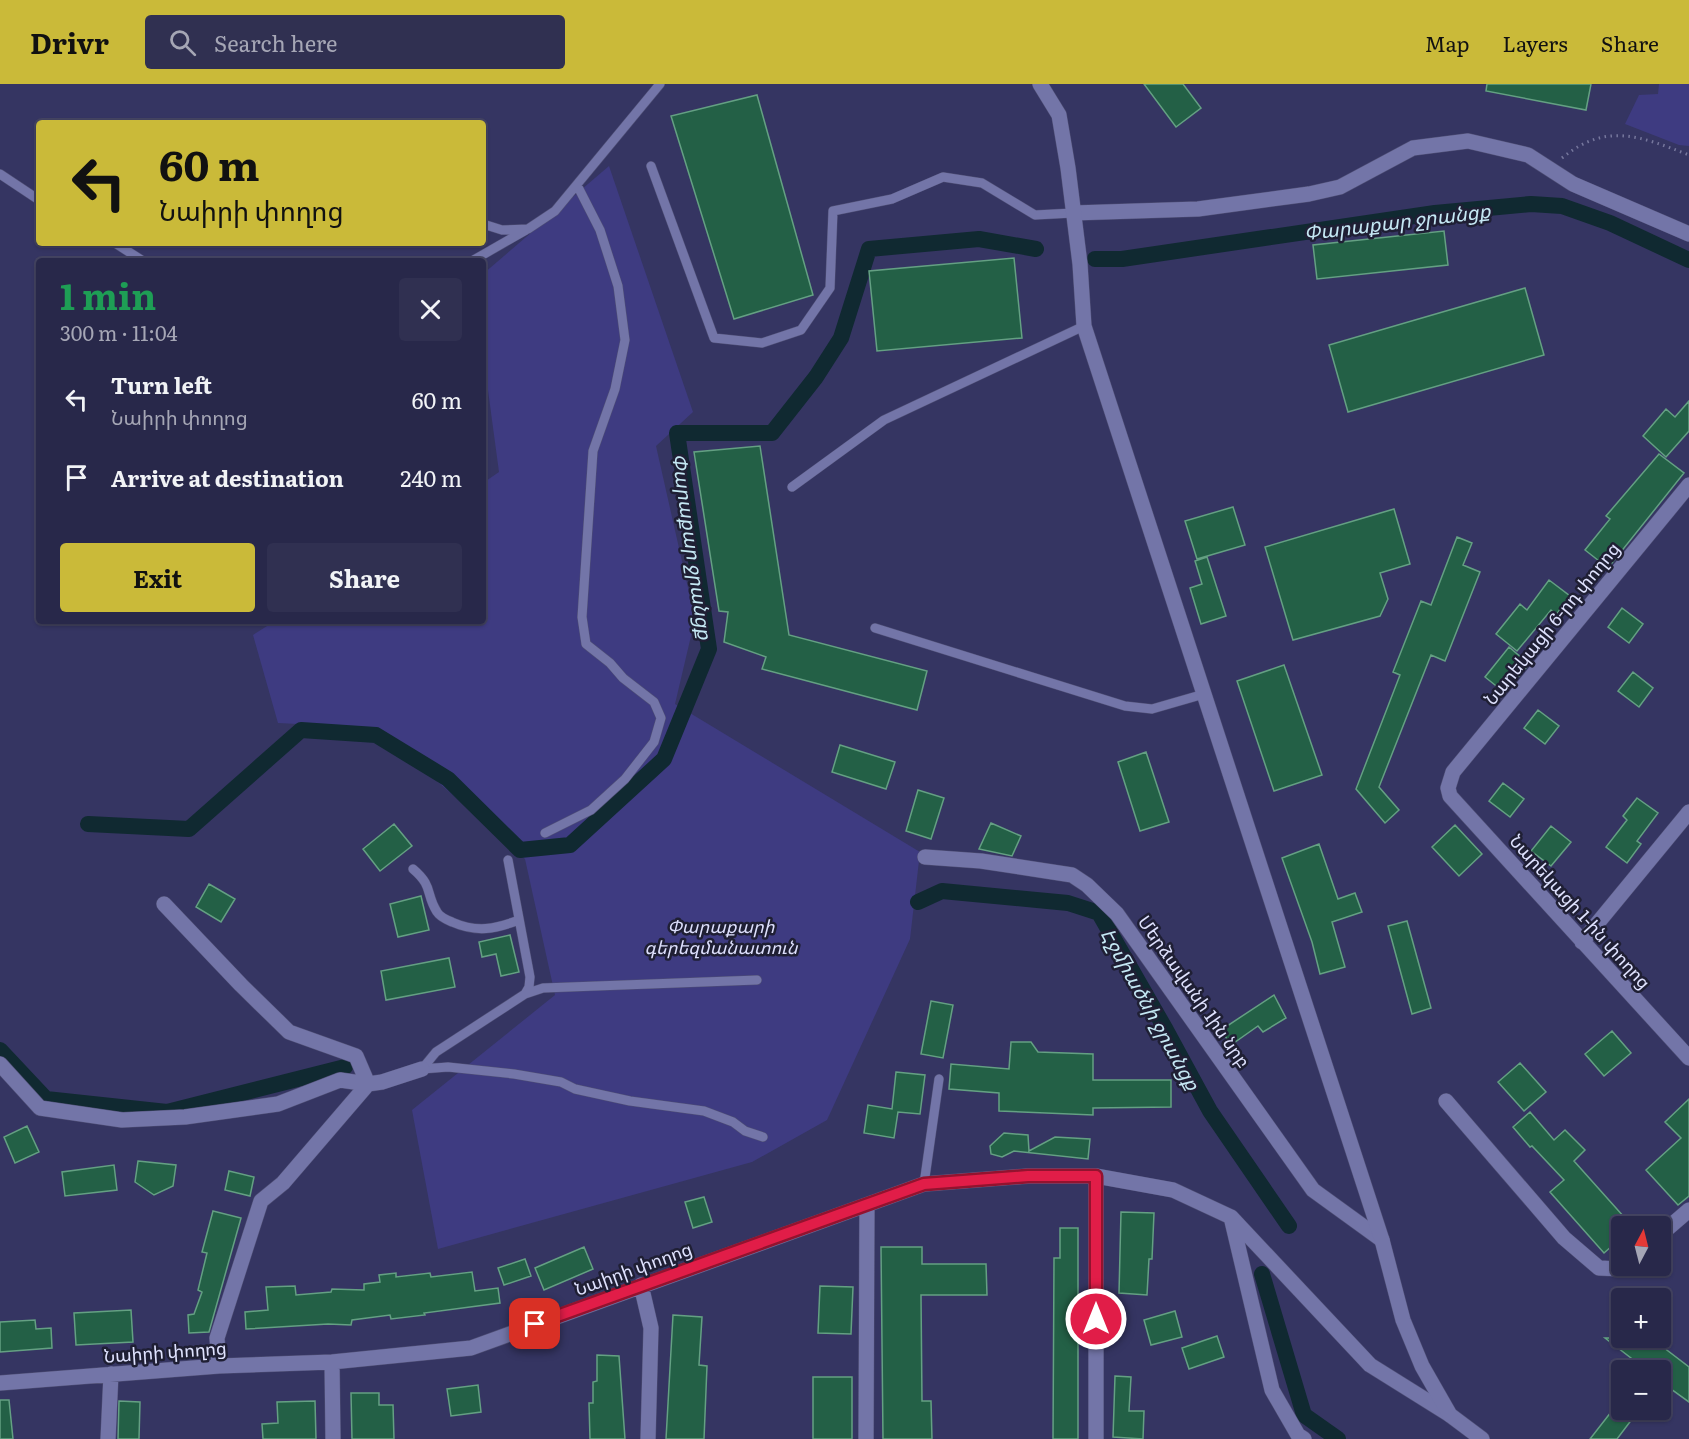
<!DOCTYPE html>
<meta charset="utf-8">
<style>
:root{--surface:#28284a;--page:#303051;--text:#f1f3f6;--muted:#a5a6b5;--line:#444462;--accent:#caba39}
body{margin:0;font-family:Literata,"Noto Sans Armenian",serif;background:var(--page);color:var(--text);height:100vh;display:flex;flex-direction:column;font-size:22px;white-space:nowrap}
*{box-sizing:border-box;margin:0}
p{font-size:20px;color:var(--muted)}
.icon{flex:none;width:33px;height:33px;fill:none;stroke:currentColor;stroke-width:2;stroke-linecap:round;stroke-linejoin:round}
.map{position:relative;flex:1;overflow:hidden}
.side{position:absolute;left:36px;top:174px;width:450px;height:366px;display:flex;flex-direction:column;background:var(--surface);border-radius:6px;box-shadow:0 2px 4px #0004,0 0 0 2px var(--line)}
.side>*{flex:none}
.hud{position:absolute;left:36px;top:36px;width:450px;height:126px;border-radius:6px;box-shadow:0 2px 4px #0004,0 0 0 2px var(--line);background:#caba39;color:#111;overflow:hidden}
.needle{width:39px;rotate:7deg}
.controls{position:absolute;left:1611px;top:1132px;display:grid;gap:12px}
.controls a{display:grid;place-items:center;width:60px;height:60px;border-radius:6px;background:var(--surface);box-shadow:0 2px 4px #0004,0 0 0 2px var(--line);font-size:30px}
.pin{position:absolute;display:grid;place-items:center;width:51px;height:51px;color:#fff;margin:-26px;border-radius:12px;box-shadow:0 3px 9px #0006}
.me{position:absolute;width:66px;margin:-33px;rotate:0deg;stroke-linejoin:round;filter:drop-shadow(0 0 4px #0008)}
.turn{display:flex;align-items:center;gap:21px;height:126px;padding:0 24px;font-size:27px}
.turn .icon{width:78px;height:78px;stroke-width:2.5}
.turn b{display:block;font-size:42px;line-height:51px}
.round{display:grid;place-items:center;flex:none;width:63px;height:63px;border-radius:6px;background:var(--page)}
.overview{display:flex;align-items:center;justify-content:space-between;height:102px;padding:0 24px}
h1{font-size:36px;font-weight:700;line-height:45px;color:#1e9e55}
.button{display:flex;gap:12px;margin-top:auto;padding:12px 24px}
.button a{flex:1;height:69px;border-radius:6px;background:var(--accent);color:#111;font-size:24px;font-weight:700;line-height:69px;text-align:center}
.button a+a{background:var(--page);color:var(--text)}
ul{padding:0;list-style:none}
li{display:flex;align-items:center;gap:18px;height:78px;padding:0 24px}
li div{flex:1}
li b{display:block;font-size:22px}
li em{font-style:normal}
header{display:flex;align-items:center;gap:36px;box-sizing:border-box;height:84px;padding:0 30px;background:var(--accent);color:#111}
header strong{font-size:28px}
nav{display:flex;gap:33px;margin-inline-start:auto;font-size:21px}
.search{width:420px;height:54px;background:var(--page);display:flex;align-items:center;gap:15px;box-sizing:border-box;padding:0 21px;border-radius:6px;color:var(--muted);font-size:22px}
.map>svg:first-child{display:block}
.green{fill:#3e3b81}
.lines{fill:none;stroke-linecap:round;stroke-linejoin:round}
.canal{stroke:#102931;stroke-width:16}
.building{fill:#236046;stroke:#64a083;stroke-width:1.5}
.service-casing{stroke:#4f4f75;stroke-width:10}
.minor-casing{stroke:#4f4f75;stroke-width:16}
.tertiary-casing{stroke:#4f4f75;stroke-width:16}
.secondary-casing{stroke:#4f4f75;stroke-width:16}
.path{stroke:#76779d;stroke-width:3;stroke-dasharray:1.5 4.5;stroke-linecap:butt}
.service{stroke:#7375a8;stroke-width:9}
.minor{stroke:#7375a8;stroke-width:15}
.tertiary{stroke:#7375a8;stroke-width:15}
.secondary{stroke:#7375a8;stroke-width:15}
.route-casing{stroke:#92132f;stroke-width:15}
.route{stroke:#e11d48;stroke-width:10}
.labels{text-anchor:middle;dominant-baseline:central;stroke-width:5;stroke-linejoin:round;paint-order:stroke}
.street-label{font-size:18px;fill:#dfe2fe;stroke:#1f1f34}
.park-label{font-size:18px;font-style:italic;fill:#dddffc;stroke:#1f1f34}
.water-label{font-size:20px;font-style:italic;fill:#c5e8f4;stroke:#1f1f34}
</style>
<header>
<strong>Drivr</strong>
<div class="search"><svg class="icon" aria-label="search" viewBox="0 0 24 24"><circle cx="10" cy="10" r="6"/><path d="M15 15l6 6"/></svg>Search here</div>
<nav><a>Map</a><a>Layers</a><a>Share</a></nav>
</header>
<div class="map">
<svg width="1689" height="1355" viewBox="0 0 1689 1355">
<rect width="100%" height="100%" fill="#353562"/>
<path class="green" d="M 1659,0 L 1689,0 L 1689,62 L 1679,61 L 1625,40 L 1639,11 L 1658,10 Z
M 609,82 L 693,328 L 656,362 L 695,535 L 675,620 L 920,768 L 910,855 L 827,1036 L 752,1078 L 438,1165 L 412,1026 L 555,911 L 525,775 L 377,644 L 278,639 L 253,551 L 275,537 L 483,537 L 483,399 L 499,388 L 483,269 L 483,190 Z"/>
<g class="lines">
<path class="canal" d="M 1095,175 L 1122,175 L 1435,129 L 1531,120 L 1562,122 L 1610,139 L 1689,176
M 88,740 L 189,745 L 301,646 L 376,651 L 448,695 L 520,766 L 570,761 L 664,675 L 709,565 L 677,349 L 772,349 L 816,293 L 841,254 L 869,165 L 979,155 L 1036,165
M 918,818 L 942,807 L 1068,819 L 1099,829 L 1166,946 L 1210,1027 L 1289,1142
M 0,966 L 46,1015 L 167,1028 L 345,983
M 1262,1190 L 1304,1331 L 1338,1355"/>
</g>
<path class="building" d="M 1144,0 L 1183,0 L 1201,24 L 1176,43 Z
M 1487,0 L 1591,0 L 1586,26 L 1486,7 Z
M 757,11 L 813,211 L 734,235 L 671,32 Z
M 1444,147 L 1448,181 L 1317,195 L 1313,161 Z
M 1014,174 L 1022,254 L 877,267 L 869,187 Z
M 1525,204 L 1544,271 L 1348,328 L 1329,261 Z
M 1689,317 L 1689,347 L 1666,373 L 1643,352 L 1666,325 L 1675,333 Z
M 760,362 L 789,551 L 927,587 L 917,626 L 762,585 L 766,573 L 724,558 L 728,528 L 719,527 L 694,368 Z
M 1659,370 L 1684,389 L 1608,484 L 1585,466 L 1610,435 L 1606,432 Z
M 1233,423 L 1245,461 L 1197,475 L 1185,437 Z
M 1394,425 L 1410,480 L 1380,489 L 1388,515 L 1380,532 L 1293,556 L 1265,463 Z
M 1457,453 L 1472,459 L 1463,481 L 1480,488 L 1445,577 L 1431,571 L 1379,703 L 1399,726 L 1385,739 L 1356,705 L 1400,591 L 1393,588 L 1421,517 L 1431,521 Z
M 1207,473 L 1226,532 L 1201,540 L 1190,504 L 1202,500 L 1195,477 Z
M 1549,496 L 1570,512 L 1556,531 L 1551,526 L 1517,567 L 1496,550 L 1520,520 L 1527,526 Z
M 1622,524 L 1643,540 L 1629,559 L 1608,543 Z
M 1509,563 L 1529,580 L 1505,609 L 1485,593 Z
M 1284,581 L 1322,691 L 1274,707 L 1237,597 Z
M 1633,588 L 1653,604 L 1639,623 L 1618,607 Z
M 1538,626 L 1559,642 L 1545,660 L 1524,644 Z
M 840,661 L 895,678 L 886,705 L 832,688 Z
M 1146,668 L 1169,738 L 1140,747 L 1118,678 Z
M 1503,699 L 1524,715 L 1510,733 L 1489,717 Z
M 918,706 L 944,714 L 931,755 L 906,747 Z
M 1637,714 L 1658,729 L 1637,757 L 1641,760 L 1627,779 L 1606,763 L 1627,736 L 1623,732 Z
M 991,739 L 1021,752 L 1012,772 L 979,765 Z
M 394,740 L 412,762 L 380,787 L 363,765 Z
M 1455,741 L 1482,770 L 1459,792 L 1432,763 Z
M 1551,742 L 1571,758 L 1551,782 L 1531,767 Z
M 1319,760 L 1338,815 L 1355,809 L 1362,828 L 1332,838 L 1345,883 L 1320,890 L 1312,858 L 1282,774 Z
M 209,800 L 235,815 L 221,838 L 196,823 Z
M 421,812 L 429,846 L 398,853 L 390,820 Z
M 1407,837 L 1431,924 L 1412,930 L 1388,842 Z
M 510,851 L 519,888 L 501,892 L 496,870 L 482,873 L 479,858 Z
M 449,874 L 455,903 L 386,916 L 381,887 Z
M 1274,911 L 1286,934 L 1263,948 L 1258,942 L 1231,961 L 1221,946 Z
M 931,917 L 953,921 L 943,974 L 921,970 Z
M 1612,947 L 1631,969 L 1604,992 L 1585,970 Z
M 1011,958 L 1031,958 L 1038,968 L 1093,970 L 1093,996 L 1171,996 L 1171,1023 L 1093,1024 L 1093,1031 L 999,1027 L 999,1009 L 949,1005 L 951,980 L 1009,985 Z
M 1520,979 L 1546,1008 L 1524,1027 L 1498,998 Z
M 896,988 L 925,991 L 920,1030 L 898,1028 L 894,1054 L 864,1049 L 868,1021 L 892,1025 Z
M 1689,1015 L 1689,1112 L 1678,1121 L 1646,1086 L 1681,1054 L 1665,1038 Z
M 1530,1028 L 1554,1056 L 1565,1046 L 1585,1066 L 1574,1077 L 1633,1143 L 1622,1143 L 1622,1153 L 1604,1169 L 1550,1108 L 1564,1096 L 1532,1062 L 1530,1063 L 1513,1043 Z
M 27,1042 L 39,1068 L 15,1079 L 4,1053 Z
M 1004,1049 L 1028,1051 L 1029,1067 L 1055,1053 L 1090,1055 L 1088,1075 L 1014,1067 L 1002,1073 L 991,1070 L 990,1062 Z
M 138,1077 L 176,1081 L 173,1102 L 154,1111 L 135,1098 Z
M 114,1081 L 117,1106 L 65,1112 L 62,1088 Z
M 229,1087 L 254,1093 L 250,1112 L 225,1106 Z
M 704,1113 L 712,1138 L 693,1144 L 685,1118 Z
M 213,1127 L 241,1134 L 209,1248 L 189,1249 L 188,1231 L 194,1230 L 202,1208 L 198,1206 L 207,1169 L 202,1168 Z
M 1121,1128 L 1154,1129 L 1152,1175 L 1149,1175 L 1147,1211 L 1119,1209 Z
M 1060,1144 L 1078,1144 L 1078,1355 L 1053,1355 L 1054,1174 L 1060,1174 Z
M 584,1163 L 593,1185 L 544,1206 L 535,1184 Z
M 881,1163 L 922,1163 L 922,1180 L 986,1180 L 987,1211 L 921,1211 L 922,1317 L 931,1317 L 932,1355 L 883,1355 Z
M 525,1175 L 531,1192 L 504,1201 L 498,1184 Z
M 472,1188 L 475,1207 L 498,1204 L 500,1219 L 424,1229 L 425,1231 L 391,1235 L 390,1231 L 352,1236 L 351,1241 L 328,1240 L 246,1245 L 245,1228 L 268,1226 L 266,1203 L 295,1202 L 296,1211 L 331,1208 L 332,1205 L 364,1206 L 364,1200 L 380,1198 L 379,1191 L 396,1189 L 396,1193 L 430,1189 L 431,1193 Z
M 820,1202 L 853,1203 L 851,1250 L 818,1249 Z
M 131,1226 L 133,1258 L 76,1261 L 74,1229 Z
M 1175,1227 L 1182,1253 L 1151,1261 L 1144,1236 Z
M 673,1231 L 702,1233 L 699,1281 L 707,1282 L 704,1355 L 666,1355 Z
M 35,1236 L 36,1245 L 51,1244 L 52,1264 L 0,1268 L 0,1238 Z
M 1217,1252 L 1224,1273 L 1189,1285 L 1182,1264 Z
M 1605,1254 L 1651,1254 L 1689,1283 L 1689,1318 L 1660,1297 L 1660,1287 L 1648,1287 Z
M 597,1271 L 619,1272 L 625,1355 L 590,1355 L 589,1319 L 593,1319 L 593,1298 L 597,1297 Z
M 1115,1292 L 1131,1293 L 1129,1327 L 1144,1327 L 1143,1355 L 1113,1353 Z
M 813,1293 L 852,1293 L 852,1355 L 813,1355 Z
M 478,1301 L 481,1328 L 451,1332 L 447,1305 Z
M 351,1309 L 379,1309 L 379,1321 L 393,1321 L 394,1355 L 352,1355 Z
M 1622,1314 L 1622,1326 L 1639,1326 L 1617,1355 L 1590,1355 Z
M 0,1316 L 9,1316 L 13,1355 L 0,1355 Z
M 119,1317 L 140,1318 L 139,1355 L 118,1355 Z
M 315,1317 L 316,1355 L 263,1355 L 262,1340 L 278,1339 L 277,1318 Z"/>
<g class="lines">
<defs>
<path id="service" d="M 651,82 L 714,254 L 762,259 L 801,246 L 830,204 L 833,127 L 892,115 L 943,93 L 982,99 L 1035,131 L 1073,129
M 0,90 L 39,116
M 483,140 L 502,146 L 528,145 L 555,127 L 660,0
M 115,159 L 143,177
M 472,177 L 526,146
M 792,403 L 884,336 L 1084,242
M 875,544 L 1125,622 L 1152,625 L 1204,610
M 545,749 L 591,726 L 625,695 L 654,658 L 661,634 L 654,618 L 623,594 L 610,579 L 586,560 L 582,533 L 593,367 L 615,305 L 625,256 L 618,202 L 600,146 L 577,101
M 413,785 C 434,803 425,809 437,828 C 440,833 447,836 452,838 C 477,849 495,845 519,836
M 525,910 L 543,904 L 757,896
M 422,985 L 448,983 L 514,990 L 561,998 L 575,1005 L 630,1017 L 704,1027 L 733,1038 L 745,1047 L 763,1053
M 422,985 L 436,968 L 525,910 L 529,903 L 530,893 L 508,776
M 924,1100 L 939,995"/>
<path id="minor" d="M 1689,401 L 1453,688 L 1448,704 L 1450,712 L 1689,974
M 925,773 L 981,777 L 1072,791 L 1087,801 L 1117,830 L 1313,1106 L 1382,1156
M 164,820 L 241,901 L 289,948 L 356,972 L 368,1000 L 283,1099 L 261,1117 L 217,1254 L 219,1282
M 1582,858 L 1689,728
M 0,980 L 40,1024 L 122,1036 L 185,1033 L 278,1020 L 340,996 L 368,1000 L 382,998 L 422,985
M 1446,1017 L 1564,1154 L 1599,1184 L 1621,1185 L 1624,1182
M 1231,1133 L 1272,1306 L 1298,1351 L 1304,1355
M 1660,1151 L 1689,1126
M 641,1201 L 651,1244 L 648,1355
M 332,1278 L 333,1355
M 0,1299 L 219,1282 L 332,1278 L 471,1264 L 924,1100 L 1028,1092 L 1096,1092 L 1173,1106 L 1231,1133 L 1370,1281 L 1450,1331
M 108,1355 L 111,1290
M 866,1355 L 867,1121
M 1096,1355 L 1096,1092"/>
<path id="tertiary" d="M 1073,129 L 1198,125 L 1309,110 L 1340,103 L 1413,64 L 1468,57 L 1528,71 L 1573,100 L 1689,150"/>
<path id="secondary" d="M 1040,0 L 1059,31 L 1068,84 L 1080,180 L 1084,242 L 1382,1156 L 1403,1236 L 1422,1282 L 1450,1331 L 1482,1355"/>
</defs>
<use href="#service" class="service-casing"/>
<use href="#minor" class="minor-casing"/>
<use href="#tertiary" class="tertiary-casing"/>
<use href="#secondary" class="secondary-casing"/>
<path class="path" d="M 1562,74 C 1606,38 1640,52 1689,71"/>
<use href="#service" class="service"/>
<use href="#minor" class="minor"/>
<use href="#tertiary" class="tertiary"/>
<use href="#secondary" class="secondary"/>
</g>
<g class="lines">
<defs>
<path id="route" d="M 535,1240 L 924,1100 L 1028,1092 L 1096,1092 L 1096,1235"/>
</defs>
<use href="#route" class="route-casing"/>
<use href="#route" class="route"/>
</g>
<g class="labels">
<g class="street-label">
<text transform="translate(1551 539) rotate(-51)">Նարեկացի 6-րդ փողոց</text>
<text transform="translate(1581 827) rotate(48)">Նարեկացի 1-ին փողոց</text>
<text transform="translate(1195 907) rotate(55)">Մերձավանի 1ին նրբ</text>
<text transform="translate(633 1184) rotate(-20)">Նաիրի փողոց</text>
<text transform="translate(165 1267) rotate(-4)">Նաիրի փողոց</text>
</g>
<g class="park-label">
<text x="721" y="841">Փարաքարի<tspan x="721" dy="21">գերեզմանատուն</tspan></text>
</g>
<g class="water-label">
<text transform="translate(1397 136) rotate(-7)">Փարաքար ջրանցք</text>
<text transform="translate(694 462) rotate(82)">Փարաքար ջրանցք</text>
<text transform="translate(1152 924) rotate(61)">Էջմիածնի ջրանցք</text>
</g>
</g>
</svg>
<div class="controls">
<a><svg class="needle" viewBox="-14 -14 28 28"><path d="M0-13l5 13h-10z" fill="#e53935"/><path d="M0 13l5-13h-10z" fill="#a5a6b5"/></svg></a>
<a>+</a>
<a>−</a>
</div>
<div class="pin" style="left:535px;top:1240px;background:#d93025"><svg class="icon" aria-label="arrive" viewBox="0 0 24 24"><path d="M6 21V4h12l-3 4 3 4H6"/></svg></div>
<svg class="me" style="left:1096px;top:1235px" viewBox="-20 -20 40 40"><circle r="17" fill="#e11d48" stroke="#fff" stroke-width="3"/><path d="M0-11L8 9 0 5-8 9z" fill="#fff"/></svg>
<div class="hud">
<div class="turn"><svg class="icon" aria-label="left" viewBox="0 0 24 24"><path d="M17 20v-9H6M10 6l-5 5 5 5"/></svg><div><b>60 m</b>Նաիրի փողոց</div></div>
</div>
<section class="side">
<div class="overview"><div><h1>1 min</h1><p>300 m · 11:04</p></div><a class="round"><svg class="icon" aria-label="close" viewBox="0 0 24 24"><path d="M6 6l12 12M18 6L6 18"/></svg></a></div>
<ul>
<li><svg class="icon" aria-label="left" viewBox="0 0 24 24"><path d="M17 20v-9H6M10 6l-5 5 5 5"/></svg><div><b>Turn left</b><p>Նաիրի փողոց</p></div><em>60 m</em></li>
<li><svg class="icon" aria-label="arrive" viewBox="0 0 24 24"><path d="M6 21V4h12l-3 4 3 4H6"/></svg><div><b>Arrive at destination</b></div><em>240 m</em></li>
</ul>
<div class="button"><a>Exit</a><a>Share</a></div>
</section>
</div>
